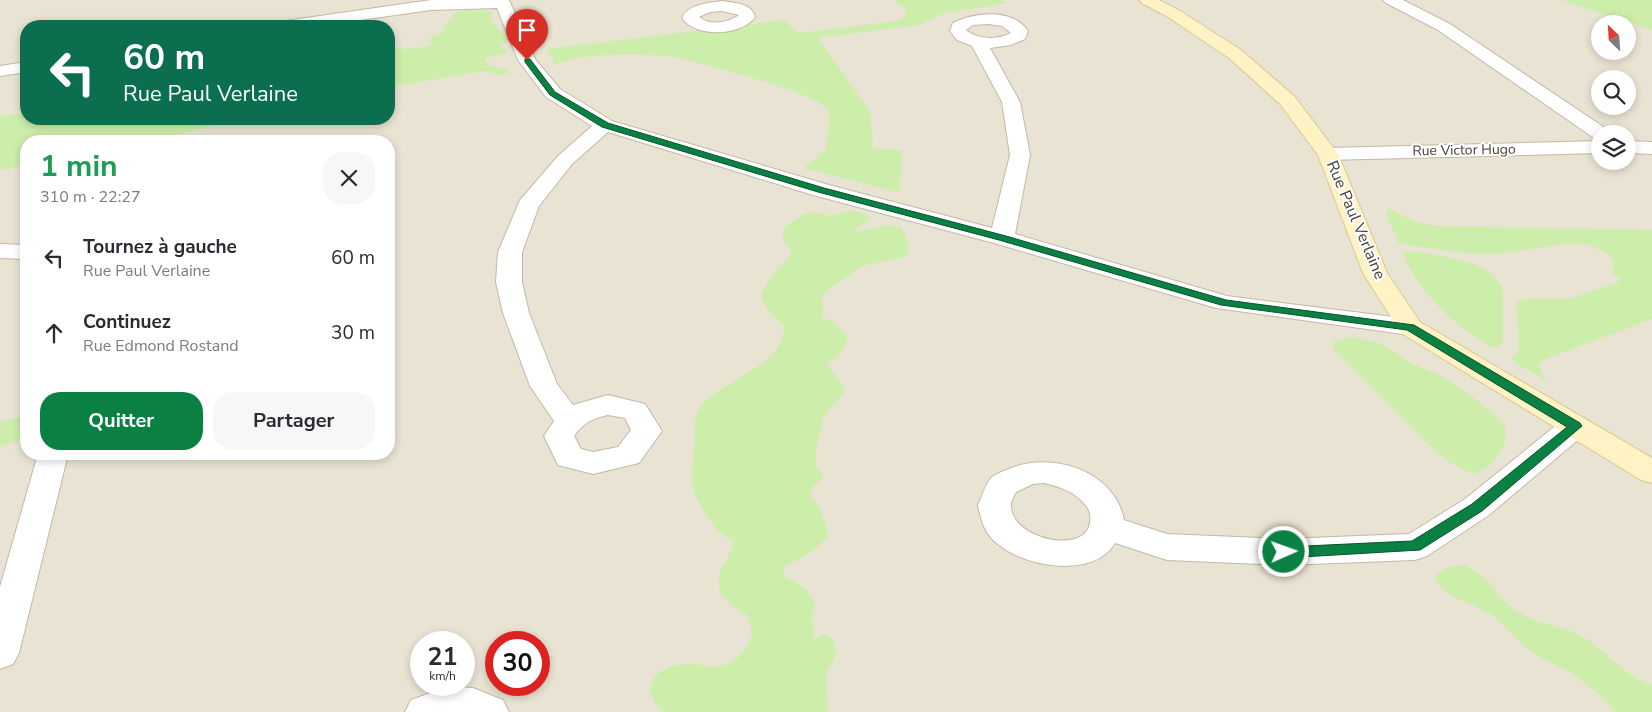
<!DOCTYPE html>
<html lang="fr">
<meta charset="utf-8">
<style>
:root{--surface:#fff;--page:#f7f7f7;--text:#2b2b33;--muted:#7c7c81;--accent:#0b8043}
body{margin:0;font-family:"Nunito Sans",sans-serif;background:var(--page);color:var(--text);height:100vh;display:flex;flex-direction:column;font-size:19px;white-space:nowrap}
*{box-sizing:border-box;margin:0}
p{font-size:16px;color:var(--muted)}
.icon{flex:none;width:28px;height:28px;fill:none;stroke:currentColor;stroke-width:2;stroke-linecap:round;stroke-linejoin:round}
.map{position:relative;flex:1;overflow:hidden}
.side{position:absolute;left:20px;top:135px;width:375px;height:325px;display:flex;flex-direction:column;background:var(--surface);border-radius:20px;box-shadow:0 2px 8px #0003}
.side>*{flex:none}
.hud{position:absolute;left:20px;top:20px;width:375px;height:105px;border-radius:20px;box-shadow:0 2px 8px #0003;background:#0b6e4f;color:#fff;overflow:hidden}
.needle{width:32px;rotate:335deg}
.buttons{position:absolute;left:1591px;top:15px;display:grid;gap:10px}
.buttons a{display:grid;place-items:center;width:45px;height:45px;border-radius:50%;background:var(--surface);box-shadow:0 2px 8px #0003;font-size:25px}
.speed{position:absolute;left:410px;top:631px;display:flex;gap:10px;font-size:25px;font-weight:700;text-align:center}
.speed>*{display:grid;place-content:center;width:65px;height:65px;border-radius:50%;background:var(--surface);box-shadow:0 2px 8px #0003;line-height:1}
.speed small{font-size:12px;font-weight:400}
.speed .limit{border:8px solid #d22;background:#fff;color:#111}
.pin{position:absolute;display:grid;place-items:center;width:42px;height:42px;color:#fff;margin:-51px -21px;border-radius:50% 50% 50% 0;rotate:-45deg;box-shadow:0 0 5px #0007}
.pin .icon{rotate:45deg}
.me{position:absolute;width:55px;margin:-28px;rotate:88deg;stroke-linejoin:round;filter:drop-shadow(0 0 4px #0008)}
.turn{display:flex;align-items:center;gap:18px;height:105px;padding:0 20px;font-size:22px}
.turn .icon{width:65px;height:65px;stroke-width:2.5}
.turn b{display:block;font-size:35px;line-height:42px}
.round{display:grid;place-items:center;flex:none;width:52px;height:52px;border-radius:20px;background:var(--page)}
.overview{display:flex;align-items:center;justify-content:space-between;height:85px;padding:0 20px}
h1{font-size:30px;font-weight:700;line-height:38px;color:#1e9e55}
.cta{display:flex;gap:10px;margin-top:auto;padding:10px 20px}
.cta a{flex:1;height:58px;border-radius:20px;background:var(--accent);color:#fff;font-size:20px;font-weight:700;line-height:58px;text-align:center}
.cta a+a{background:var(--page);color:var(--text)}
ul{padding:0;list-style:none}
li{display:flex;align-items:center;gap:15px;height:75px;padding:0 20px}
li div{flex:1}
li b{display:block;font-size:19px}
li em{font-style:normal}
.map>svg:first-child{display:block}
.residential{fill:#e9e3d3;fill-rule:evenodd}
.green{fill:#cdedab}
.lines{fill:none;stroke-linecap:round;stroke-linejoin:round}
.street-casing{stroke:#c1b9a8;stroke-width:2}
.secondary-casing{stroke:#d9c891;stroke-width:2}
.street{fill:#fff;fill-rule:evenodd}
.secondary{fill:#fff3c6;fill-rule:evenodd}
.route{fill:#0b8043;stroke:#07532c}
.labels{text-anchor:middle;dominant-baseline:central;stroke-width:4;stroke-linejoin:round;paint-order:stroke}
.far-street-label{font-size:14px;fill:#484134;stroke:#fff}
.street-label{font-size:16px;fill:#484134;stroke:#fff}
</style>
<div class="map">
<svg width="1652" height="712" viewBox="0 0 1652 712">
<rect width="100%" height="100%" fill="#f5f1e6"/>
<path class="residential" d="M 0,0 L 1560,0 L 1652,30 L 1652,712 L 0,712 ZM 1600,24 L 1628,24 L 1628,51 L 1600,51 ZM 26,26 L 389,26 L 389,119 L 26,119 ZM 1600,79 L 1628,79 L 1628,106 L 1600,106 ZM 1600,134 L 1628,134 L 1628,161 L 1600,161 ZM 26,141 L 389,141 L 389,454 L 26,454 ZM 421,642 L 464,642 L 464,685 L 421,685 ZM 496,642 L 539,642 L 539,685 L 496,685 Z"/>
<path class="green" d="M 893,0 L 1001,0 L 1007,3 L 945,13 L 918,25 L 818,38 L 870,112 L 873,149 L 902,150 L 900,193 L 804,168 L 826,150 L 830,112 C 820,92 707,66 680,58 C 647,53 586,51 555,65 L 547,49 L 784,20 L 798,33 L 897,21 L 905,16 L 907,10 Z
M 1560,0 L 1652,0 L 1652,30 Z
M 471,10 L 492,12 L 491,22 L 496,25 L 498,30 L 503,31 L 504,37 L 507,39 L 501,47 L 508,51 L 504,54 L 485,58 L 485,62 L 492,66 L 508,69 L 509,73 L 498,75 L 485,71 L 389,87 L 389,50 L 426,47 L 432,44 L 430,39 L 432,36 L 447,31 L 443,28 L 453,18 L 451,15 L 457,12 Z
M 26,113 L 26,119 L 239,119 L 149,141 L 26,141 L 26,166 L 0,170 L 0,116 Z
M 1389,208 L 1412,221 L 1436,226 L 1652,230 L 1652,319 L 1545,359 L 1539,364 L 1541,372 L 1547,381 L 1517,364 L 1512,359 L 1519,350 L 1519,345 L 1516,303 L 1524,299 L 1569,299 L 1616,283 L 1620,280 L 1613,273 L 1614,262 L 1610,255 L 1591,245 L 1564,244 L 1498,254 L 1473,254 L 1399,244 L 1386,213 Z
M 847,211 L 856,211 L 871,217 C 867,224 857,226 852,233 L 887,225 L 901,227 L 907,241 L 909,256 L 861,266 L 822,295 L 823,318 L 833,322 L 848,337 C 845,350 838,356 827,364 L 845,389 C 841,400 831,405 826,414 C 821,422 812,460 817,468 C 817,468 822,472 823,472 L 822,479 C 814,484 811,487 811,497 C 822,508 825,520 828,536 C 821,544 813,551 803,557 C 795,562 789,562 783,569 L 785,577 C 799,583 813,592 815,608 L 812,613 L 814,639 L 825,634 L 833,638 L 836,654 L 826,674 L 828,712 L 663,712 C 656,705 648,695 651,685 C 655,668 679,662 696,664 C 701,665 706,667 711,667 C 716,667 725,665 730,663 C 743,657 747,645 753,633 L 746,614 L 731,605 L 720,593 L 719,573 L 728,557 L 734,541 C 729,538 722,535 718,531 C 710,522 694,497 692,485 C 690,472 694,460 694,447 C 695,433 692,419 701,407 C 723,377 785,368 784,325 C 740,292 774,281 792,251 C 785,243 781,239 784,227 L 804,214 L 815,212 L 829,216 Z
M 1408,251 C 1436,255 1492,260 1503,289 L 1503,341 L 1500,346 L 1491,347 C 1455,326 1419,293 1403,254 L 1403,252 Z
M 1351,337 C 1360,338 1369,340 1378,343 C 1388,347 1395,353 1404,359 C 1414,366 1428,369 1439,375 C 1453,382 1499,414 1505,428 C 1508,436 1504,446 1500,453 C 1494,463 1484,472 1473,474 L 1449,462 L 1429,445 L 1336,352 L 1332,346 L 1335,341 Z
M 26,415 L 19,441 L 0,446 L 0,422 Z
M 1464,565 C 1490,575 1494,595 1515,610 C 1538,626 1562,625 1583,637 C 1607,651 1626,678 1652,685 L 1652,712 L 1615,712 C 1601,695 1585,682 1566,670 C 1555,664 1543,660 1532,652 C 1515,640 1506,624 1487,612 C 1469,601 1444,598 1434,578 C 1441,567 1452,566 1464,565 Z"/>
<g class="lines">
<defs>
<path id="street" d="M 431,0 L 509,0 L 535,59 L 560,89 L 612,121 L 829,185 L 992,228 L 1010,155 L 1002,102 L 972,46 L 957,40 L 950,31 L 953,23 C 974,12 1013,8 1028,31 L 1025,39 L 1011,45 L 990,48 L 1020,102 L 1030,155 L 1015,234 L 1227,296 L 1410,319 L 1419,321 L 1423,327 L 1419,333 L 1410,335 L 1216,308 L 994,243 L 813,195 L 608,132 L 572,164 L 539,206 L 522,252 L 522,282 L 529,313 L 557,384 L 573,405 L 608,395 L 645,404 L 662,431 L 639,463 L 593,474 L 558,465 L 544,436 L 554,421 L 530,386 L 503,313 L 496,282 L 498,252 L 520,200 L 558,156 L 592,126 L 546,97 L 518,60 L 497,8 L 431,10 L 317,26 L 277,26 L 279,23 L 285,21 ZM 988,24 L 1002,26 L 1011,33 C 998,40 978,40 966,30 L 973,25 ZM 608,415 L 625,418 L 631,430 L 618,447 L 593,452 L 581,449 L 574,436 C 583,423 593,418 608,415 Z
M 1383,0 L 1403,0 L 1450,24 L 1608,130 L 1611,134 L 1600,134 L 1600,140 L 1594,138 L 1438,30 L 1386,3 Z
M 722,1 C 734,3 752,3 755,17 C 742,36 695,38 682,18 C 688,4 709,3 722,1 ZM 722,11 L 739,15 C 727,23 711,26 699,17 L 710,12 Z
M 26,62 L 26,72 L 0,76 L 0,66 Z
M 1600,141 L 1600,153 L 1328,160 L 1321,158 L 1318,154 L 1321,150 L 1328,148 Z
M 1628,141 L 1652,142 L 1652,154 L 1628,153 Z
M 0,244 L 26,245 L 26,259 L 0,258 Z
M 1575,416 L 1586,419 L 1590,426 L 1586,433 L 1489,515 L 1427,556 L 1415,560 L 1284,565 L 1167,560 L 1115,543 C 1094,579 1026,567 999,545 C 985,535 981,521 978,505 C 982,497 985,484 992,477 C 995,474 1004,471 1009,469 C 1050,451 1115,470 1124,520 L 1167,534 L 1284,539 L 1409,534 L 1465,499 L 1564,419 ZM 1044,483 C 1061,487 1076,492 1087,507 C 1090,511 1091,517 1090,522 C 1087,555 1013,540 1011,507 C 1010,502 1014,497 1016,492 L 1033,484 Z
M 38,454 L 68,454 L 19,653 L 13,664 L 0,669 L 0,587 Z
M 457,687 L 473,688 L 503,700 L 509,712 L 405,712 L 411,700 L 441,689 Z"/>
<path id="secondary" d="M 1139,0 L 1159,0 L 1180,11 L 1241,50 L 1294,96 L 1338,154 L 1387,273 L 1420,322 L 1652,458 L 1652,483 L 1641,480 L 1401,333 L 1363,273 L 1318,155 L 1280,104 L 1229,58 L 1168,17 L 1142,3 Z"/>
</defs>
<use href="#street" class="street-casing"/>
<use href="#secondary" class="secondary-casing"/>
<use href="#street" class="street"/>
<use href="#secondary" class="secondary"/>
</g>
<path class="route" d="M 525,59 L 530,59 L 555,92 L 608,123 L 824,188 L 1006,236 L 1226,300 L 1414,325 L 1580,423 L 1582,426 L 1482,511 L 1420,550 L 1284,558 L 1279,556 L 1277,552 L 1279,548 L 1284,547 L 1412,541 L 1472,504 L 1567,427 L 1407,330 L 1221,305 L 999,240 L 818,192 L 602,127 L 550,95 L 525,62 Z"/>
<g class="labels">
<g class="far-street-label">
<text transform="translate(1464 150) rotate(-1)">Rue Victor Hugo</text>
</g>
<g class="street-label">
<text transform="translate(1356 220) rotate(67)">Rue Paul Verlaine</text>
</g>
</g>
</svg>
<div class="buttons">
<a><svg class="needle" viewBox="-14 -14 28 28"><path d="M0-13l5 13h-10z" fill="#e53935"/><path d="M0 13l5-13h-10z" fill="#7c7c81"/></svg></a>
<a><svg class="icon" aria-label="search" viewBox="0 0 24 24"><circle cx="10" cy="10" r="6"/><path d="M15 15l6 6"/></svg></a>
<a><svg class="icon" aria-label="layers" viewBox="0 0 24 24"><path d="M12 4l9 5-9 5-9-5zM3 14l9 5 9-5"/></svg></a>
</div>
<div class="speed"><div>21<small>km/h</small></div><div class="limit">30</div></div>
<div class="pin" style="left:527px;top:60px;background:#d93025"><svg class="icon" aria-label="arrive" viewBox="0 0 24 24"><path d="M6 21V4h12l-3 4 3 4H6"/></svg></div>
<svg class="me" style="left:1284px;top:552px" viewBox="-20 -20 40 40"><circle r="17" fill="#0b8043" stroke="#fff" stroke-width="3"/><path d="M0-11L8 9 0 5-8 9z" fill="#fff"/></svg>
<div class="hud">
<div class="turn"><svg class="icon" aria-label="left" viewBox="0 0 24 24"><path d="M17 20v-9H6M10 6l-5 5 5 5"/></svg><div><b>60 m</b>Rue Paul Verlaine</div></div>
</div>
<section class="side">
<div class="overview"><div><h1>1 min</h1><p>310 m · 22:27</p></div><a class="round"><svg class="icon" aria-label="close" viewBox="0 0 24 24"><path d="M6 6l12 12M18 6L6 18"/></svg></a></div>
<ul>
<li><svg class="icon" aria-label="left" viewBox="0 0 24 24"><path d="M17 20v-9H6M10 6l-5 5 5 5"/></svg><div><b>Tournez à gauche</b><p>Rue Paul Verlaine</p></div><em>60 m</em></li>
<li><svg class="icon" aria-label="ahead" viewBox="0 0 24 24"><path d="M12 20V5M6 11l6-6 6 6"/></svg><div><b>Continuez</b><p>Rue Edmond Rostand</p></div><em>30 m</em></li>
</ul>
<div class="cta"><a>Quitter</a><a>Partager</a></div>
</section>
</div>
